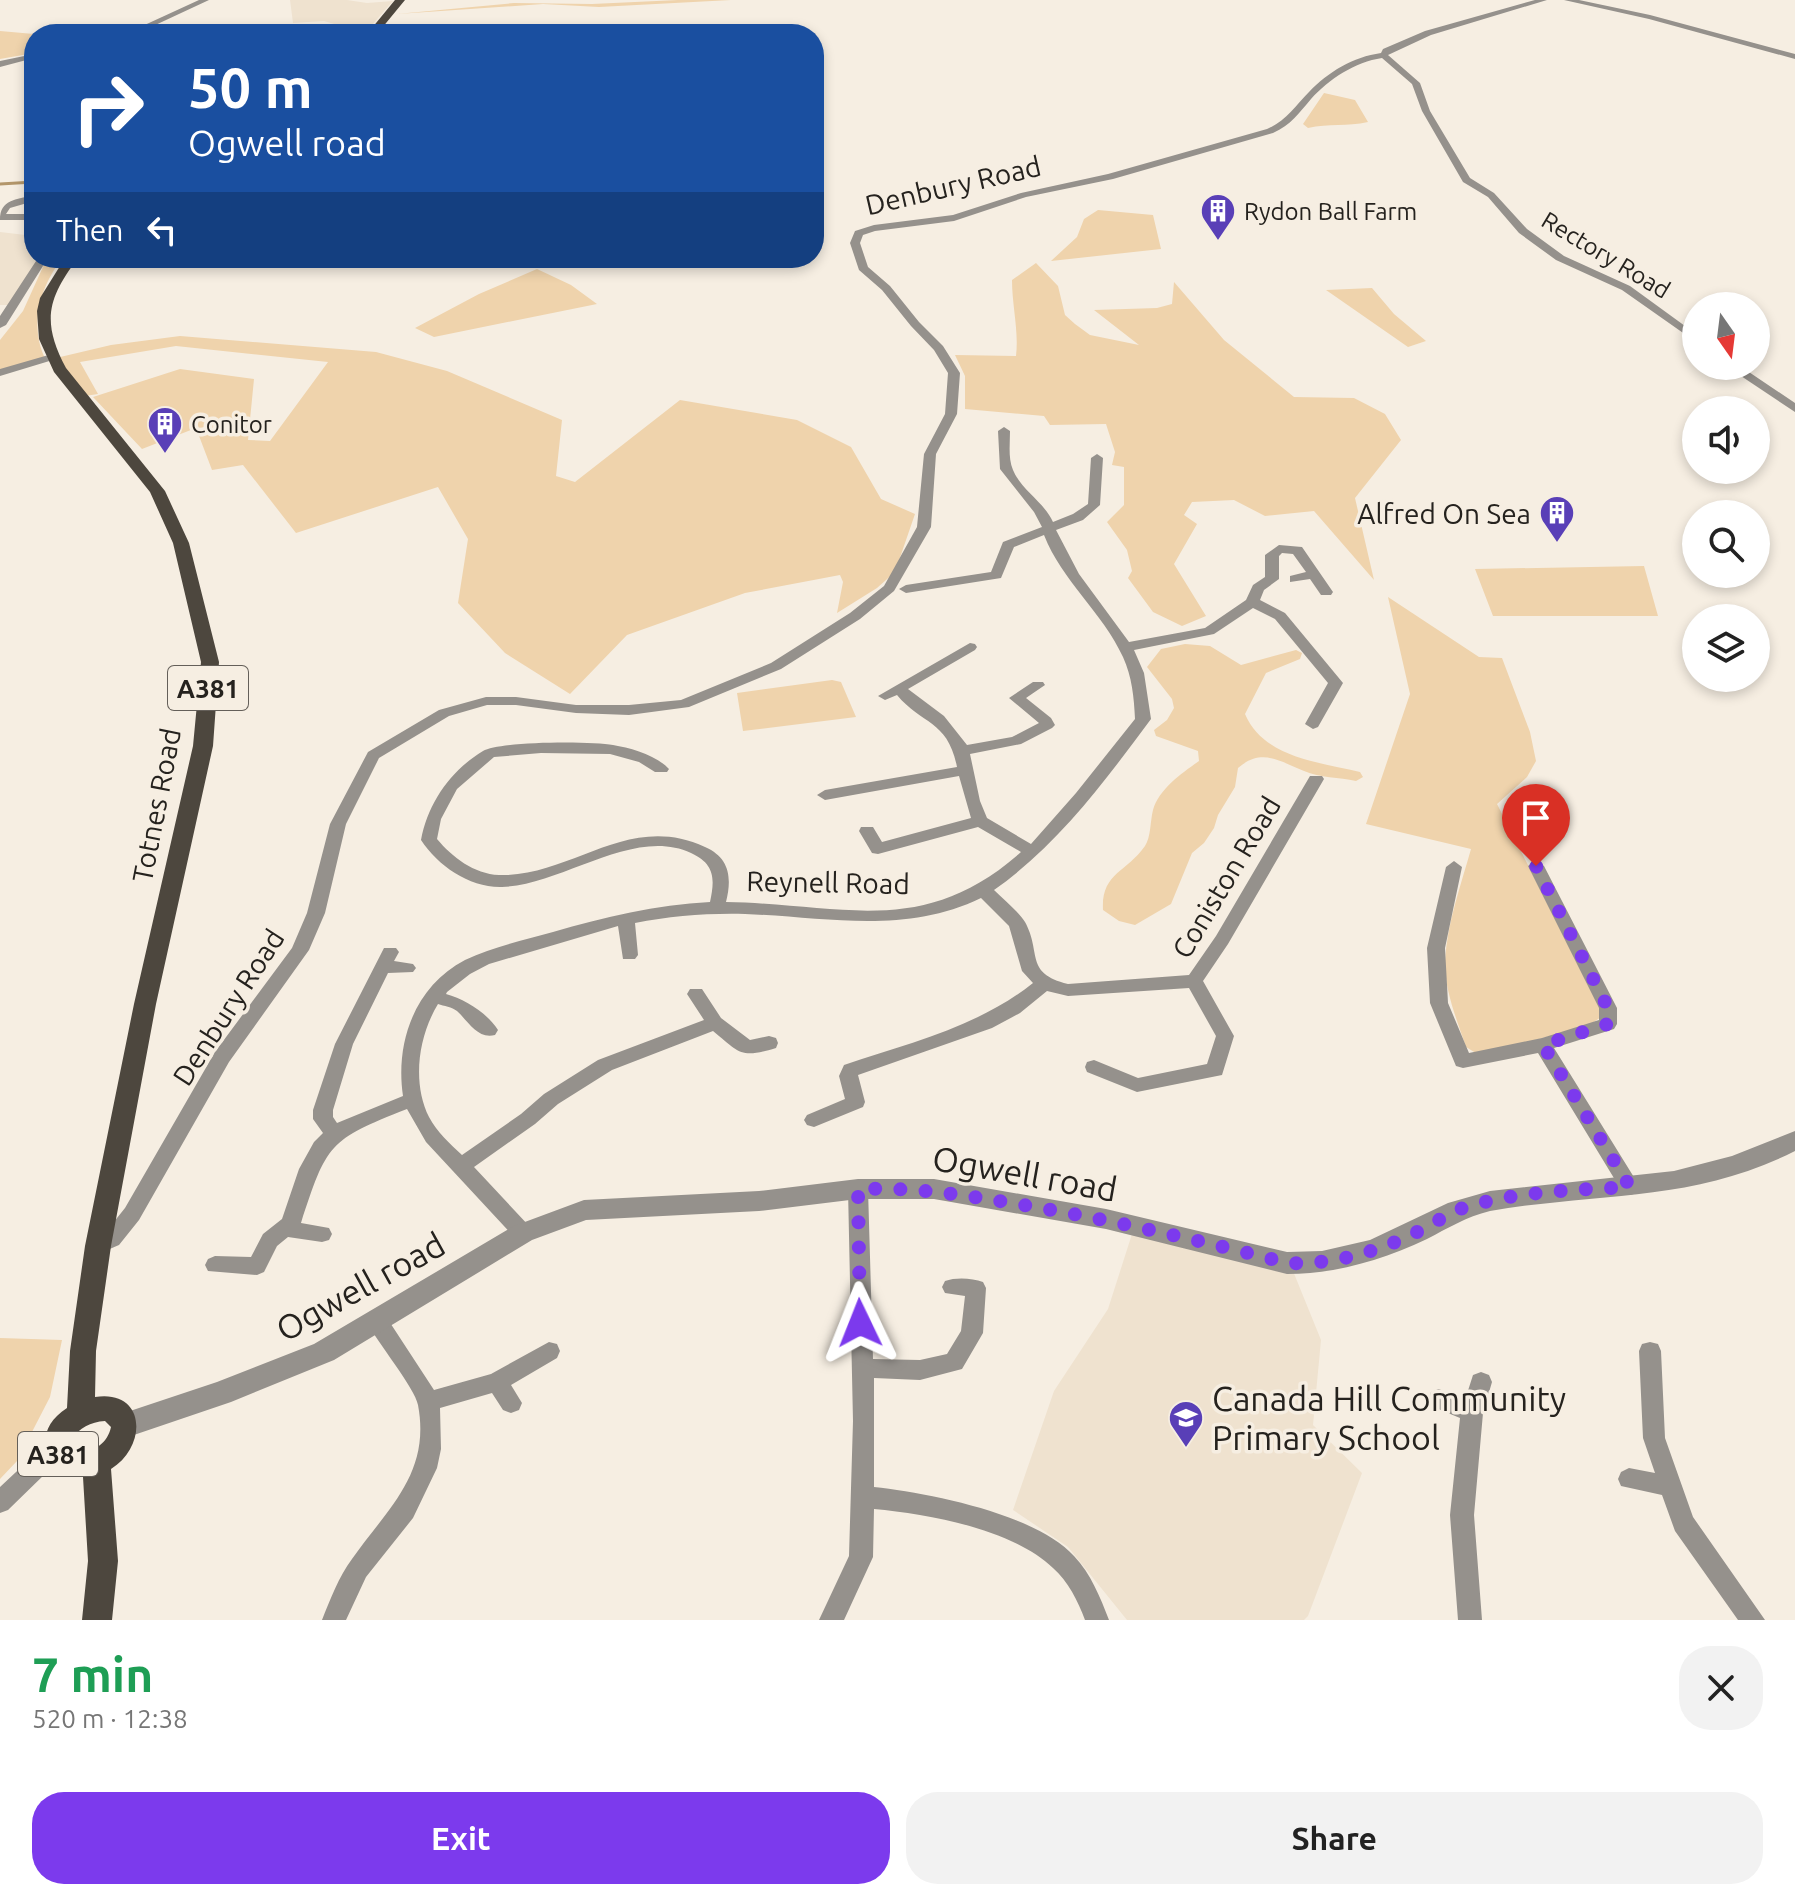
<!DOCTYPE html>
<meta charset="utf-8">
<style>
:root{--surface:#fff;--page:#f2f2f2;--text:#222;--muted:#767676;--accent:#7c3aed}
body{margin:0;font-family:Ubuntu,sans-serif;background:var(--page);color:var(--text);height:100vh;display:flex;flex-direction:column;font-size:30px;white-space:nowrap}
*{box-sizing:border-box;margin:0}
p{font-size:26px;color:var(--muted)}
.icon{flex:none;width:44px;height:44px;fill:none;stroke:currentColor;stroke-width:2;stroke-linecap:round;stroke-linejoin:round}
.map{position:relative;height:1620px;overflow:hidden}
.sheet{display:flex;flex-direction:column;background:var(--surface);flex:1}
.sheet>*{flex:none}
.guide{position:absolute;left:24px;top:24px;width:800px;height:244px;border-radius:32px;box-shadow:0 4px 12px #0003;background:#1a4fa0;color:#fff;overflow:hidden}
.needle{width:52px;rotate:166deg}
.fabs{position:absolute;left:1682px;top:292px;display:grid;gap:16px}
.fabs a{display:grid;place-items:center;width:88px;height:88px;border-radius:50%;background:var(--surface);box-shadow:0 4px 12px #0003;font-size:40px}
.pin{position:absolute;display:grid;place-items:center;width:68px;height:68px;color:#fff;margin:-82px -34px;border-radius:50% 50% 50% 0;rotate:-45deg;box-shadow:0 0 8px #0007}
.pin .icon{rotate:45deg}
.me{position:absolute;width:88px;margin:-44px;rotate:358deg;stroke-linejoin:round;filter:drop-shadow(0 0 6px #0008)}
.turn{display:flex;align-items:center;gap:28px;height:168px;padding:0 32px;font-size:36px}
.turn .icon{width:104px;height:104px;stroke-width:2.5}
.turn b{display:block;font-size:56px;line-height:68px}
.then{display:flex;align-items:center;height:76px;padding:0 32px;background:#0003;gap:16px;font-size:30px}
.round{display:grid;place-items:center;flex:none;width:84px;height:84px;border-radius:32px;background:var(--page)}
.head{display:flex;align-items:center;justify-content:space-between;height:136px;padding:0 32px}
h1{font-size:48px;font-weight:600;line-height:60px;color:#1e9e55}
.action{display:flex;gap:16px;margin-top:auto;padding:16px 32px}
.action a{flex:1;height:92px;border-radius:32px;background:var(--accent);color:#fff;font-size:32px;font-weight:600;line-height:92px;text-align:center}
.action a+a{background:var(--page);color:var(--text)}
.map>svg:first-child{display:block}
.built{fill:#efe2cf}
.green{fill:#efd3ac}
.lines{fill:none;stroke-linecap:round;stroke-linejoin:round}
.stream{stroke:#b3966a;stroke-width:3}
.minor{fill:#95918c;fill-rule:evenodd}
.tertiary{fill:#95918c;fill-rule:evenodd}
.primary{fill:#4d473e;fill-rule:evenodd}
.route{stroke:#7c3aed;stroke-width:14;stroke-dasharray:0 25.2}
.labels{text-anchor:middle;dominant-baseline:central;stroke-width:7;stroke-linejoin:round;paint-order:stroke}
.far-poi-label{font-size:24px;fill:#25221e;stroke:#f6eee2;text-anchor:start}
.far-street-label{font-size:24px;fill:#25221e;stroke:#f6eee2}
.shield{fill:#f6eee2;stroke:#645f59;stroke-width:2}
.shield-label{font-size:26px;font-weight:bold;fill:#25221e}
.street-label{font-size:28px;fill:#25221e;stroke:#f6eee2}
.poi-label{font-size:28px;fill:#25221e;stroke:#f6eee2;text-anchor:end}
.near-street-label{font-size:34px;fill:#25221e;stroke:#f6eee2}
.near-poi-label{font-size:34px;fill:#25221e;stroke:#f6eee2;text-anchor:start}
</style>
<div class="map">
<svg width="1795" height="1620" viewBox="0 0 1795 1620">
<rect width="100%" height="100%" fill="#f6eee2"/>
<path class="built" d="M 290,0 L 347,0 L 367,3 L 393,1 L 365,33 L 324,21 L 293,23 Z
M 0,232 L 34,236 L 34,258 L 43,258 L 13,305 L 0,305 Z
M 1132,1234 L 1293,1271 L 1321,1340 L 1313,1425 L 1362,1473 L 1308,1616 L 1304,1620 L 1127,1620 L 1068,1547 L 1013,1510 L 1054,1391 L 1108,1309 Z"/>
<path class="green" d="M 678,0 L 731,0 L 599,7 L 543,4 L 397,14 L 514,3 L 592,4 Z
M 0,31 L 34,34 L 34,53 L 0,59 Z
M 1324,93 L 1355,100 L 1368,122 C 1347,127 1329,123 1308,128 L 1303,124 Z
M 1098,210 L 1153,215 L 1161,249 L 1051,261 L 1077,237 L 1084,219 Z
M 47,258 L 63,258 C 40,285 29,326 45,358 L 0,370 L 0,340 L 23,311 Z
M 1036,263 L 1058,286 L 1065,315 L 1075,324 L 1090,335 L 1139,345 L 1094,310 L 1157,308 L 1172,304 L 1174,282 L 1224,340 L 1294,397 L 1354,398 L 1385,414 L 1401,440 L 1355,498 L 1374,580 L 1314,511 L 1265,516 L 1234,500 L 1192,502 L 1184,515 L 1197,524 L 1174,564 L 1206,616 L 1182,626 L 1153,612 L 1128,578 L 1132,571 L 1127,550 L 1107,522 L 1124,505 L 1124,467 L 1112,465 L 1115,452 L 1106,424 L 1050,425 L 1044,416 L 965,409 L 965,376 L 955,355 L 1016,356 C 1019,331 1012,306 1012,280 Z
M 537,269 L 571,285 L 597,304 L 434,337 L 415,328 L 479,294 Z
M 1372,288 L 1394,314 L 1426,341 L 1408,347 L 1326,290 Z
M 180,336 L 376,352 L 447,371 L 562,420 L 556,476 L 575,482 L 680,400 L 797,420 L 851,447 L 881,499 L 915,514 L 895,572 L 877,588 L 837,613 L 843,582 L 840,575 L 745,593 L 627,635 L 570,694 L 505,653 L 458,603 L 468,539 L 438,487 L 296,533 L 243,465 L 212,470 L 196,428 L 142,449 L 93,397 L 180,369 L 254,379 L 248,440 L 270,441 L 328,362 L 176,346 L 80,362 L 98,394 L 85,396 L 56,358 L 111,345 Z
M 1644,566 L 1658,616 L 1493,616 L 1475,569 Z
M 1388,597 L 1479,657 L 1502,658 L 1530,732 L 1536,761 L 1527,777 L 1497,804 L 1604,1015 L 1588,1026 L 1479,1055 L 1466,1047 C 1457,1020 1444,989 1445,961 C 1447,923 1461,885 1471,849 L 1366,824 L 1410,694 Z
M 1185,644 L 1210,646 L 1241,665 L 1296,650 L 1302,653 L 1300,659 L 1266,673 L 1245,714 C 1264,758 1319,762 1360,772 L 1363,777 L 1356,781 C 1339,777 1320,778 1304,771 C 1281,762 1262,747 1238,768 L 1235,787 L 1218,815 L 1214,828 L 1204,843 L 1192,853 L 1171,904 L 1135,925 L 1119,921 L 1103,910 C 1101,873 1126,873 1145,846 C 1151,837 1150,822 1153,810 C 1159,789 1182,773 1199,761 L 1198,751 L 1156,736 L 1154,730 L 1167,720 L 1174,708 L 1172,699 L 1147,667 L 1161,649 Z
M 832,680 L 841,682 L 856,717 L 743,731 L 737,693 Z
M 0,1338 L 62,1340 L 50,1397 L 17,1461 L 0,1479 Z"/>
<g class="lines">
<path class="stream" d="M 0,184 L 34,182"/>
<path class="minor" d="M 199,0 L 209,0 L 136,34 L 125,34 Z
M 1535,0 L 1547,0 L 1431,35 L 1388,55 L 1420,83 L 1430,111 L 1470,178 L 1494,193 L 1527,229 L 1564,256 L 1630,286 L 1696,334 L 1696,342 L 1622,290 L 1556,260 L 1519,233 L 1488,197 L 1463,182 L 1422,111 L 1412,84 L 1382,58 C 1355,62 1329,79 1311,99 C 1299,113 1291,125 1273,133 L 1113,179 L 1026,197 L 954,221 L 875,231 L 863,235 L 860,243 L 868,267 L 890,286 L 919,322 L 943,346 L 960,373 L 957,414 L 936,454 L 931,527 L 894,591 L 860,619 L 781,669 L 689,707 L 629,715 L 576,713 L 516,705 L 487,705 L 449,716 L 379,758 L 346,824 L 325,913 L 309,950 L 229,1062 L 139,1220 L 119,1245 L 98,1254 L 91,1252 L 88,1246 L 91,1240 L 105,1233 L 125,1208 L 215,1052 L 292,948 L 307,913 L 330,824 L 368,752 L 439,710 L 486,697 L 516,697 L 576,705 L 629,705 L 681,700 L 771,663 L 850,613 L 884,586 L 917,527 L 924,454 L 945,414 L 948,373 L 934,350 L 911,326 L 882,290 L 859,270 L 850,243 L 855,231 L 874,225 L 953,215 L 1021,193 L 1108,174 L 1267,129 C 1286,121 1295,106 1309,92 C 1328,72 1353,57 1381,53 L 1383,49 L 1425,31 Z
M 1564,0 L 1579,0 L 1650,15 L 1795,54 L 1795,59 L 1649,19 Z
M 34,54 L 34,58 L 0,67 L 0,61 Z
M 34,195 L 34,201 L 10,208 L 6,214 L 34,214 L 34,220 L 0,220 C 0,199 16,200 34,195 Z
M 38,258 L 48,258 L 6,325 L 0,328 L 0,316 Z
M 52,354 L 56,355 L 56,359 L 0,376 L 0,369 Z
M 1726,366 L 1740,366 L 1795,403 L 1795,412 Z
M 1004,427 L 1010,431 C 1010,444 1008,458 1013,470 C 1021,490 1044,502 1053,522 L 1073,514 L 1088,504 L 1091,458 L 1097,454 L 1103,458 L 1100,505 L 1083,520 L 1056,530 L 1079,574 L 1129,642 L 1205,628 L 1246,600 L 1253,585 L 1265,577 L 1265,555 L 1279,545 L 1302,547 L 1333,592 L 1331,595 L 1321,595 L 1310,579 L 1290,582 L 1290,576 L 1306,572 L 1293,554 L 1282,553 L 1279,556 L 1279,579 L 1264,590 L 1260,600 L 1285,613 L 1343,683 L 1318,727 L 1313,729 L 1305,724 L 1328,683 L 1275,619 L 1253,608 L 1214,634 L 1134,650 L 1144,673 L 1151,719 C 1105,781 1057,846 994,890 C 1004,900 1018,911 1025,922 C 1042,953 1024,973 1068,984 L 1189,975 L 1216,936 L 1310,776 L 1322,776 L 1324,779 L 1228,944 L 1203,981 L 1234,1036 L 1222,1075 L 1137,1092 L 1087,1072 L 1085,1067 L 1087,1062 L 1094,1060 L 1138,1078 L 1207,1064 L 1216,1036 L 1189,988 L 1068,996 L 1047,991 L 1020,1013 L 992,1028 L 858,1075 L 865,1102 L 863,1107 L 814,1127 L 807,1125 L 804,1120 L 807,1115 L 845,1099 L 839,1076 L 844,1065 C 909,1043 978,1027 1033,983 L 1022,971 L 1009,926 L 981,898 C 905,935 826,917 745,914 C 708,913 671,916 635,923 L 638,955 L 635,959 L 623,959 L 618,926 L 489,964 L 470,974 L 447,992 L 446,994 C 465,999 487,1013 498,1030 L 495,1035 C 478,1040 468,1021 457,1011 C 452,1007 444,1006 438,1004 C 418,1037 412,1083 429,1117 C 437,1132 450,1144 462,1155 L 521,1114 L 544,1094 L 598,1060 L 704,1020 L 687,994 L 690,989 L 702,989 L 721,1018 L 750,1040 L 769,1036 L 776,1038 L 778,1043 L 776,1048 C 740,1059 740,1053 713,1031 L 612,1070 L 558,1104 L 535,1124 L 474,1167 L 530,1227 L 533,1233 L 530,1239 L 523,1241 L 516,1239 L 426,1142 L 407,1109 C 328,1140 327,1144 301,1223 L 329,1228 L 332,1234 L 329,1240 L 322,1242 L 288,1237 L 277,1246 L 264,1272 L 257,1275 L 208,1271 L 205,1265 L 208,1259 L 215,1256 L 251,1257 L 263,1234 L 282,1219 L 299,1169 L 314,1142 L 323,1133 L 313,1119 L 313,1110 L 335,1044 L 384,948 L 396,948 L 399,952 L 394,961 L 413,964 L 416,968 L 413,972 L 388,973 L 353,1044 L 333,1110 L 333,1117 L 337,1123 L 403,1096 C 395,1042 415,986 465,960 C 493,947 524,940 553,932 C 604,917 656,905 710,902 C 715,879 715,864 691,853 C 634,826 562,885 502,887 C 470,888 438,866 421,840 C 428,803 450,771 483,751 C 499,741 592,741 613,745 C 631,748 656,755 669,769 L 667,772 L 655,772 L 639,762 L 610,754 L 541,753 L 494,757 L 457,789 L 441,819 L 437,839 C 452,857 474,874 499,875 C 572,877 628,811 705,847 C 730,858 732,878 726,902 C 843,904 923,939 1021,852 L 978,827 L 878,854 L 872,853 L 859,831 L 861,827 L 873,827 L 882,842 L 971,818 L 959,776 L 825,800 L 817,795 L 825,790 L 957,767 C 948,720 922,725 897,695 L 885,700 L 878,696 L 970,643 L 975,644 L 977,647 L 975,650 L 908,689 L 944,716 L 967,745 L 1012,737 L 1039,723 L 1009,698 L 1033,682 L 1043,682 L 1045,685 L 1026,698 L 1051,718 L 1055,725 L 1052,728 L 1021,744 L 970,754 L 980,801 L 987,818 L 1031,844 L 1076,793 L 1135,719 C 1134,697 1132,677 1123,657 C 1103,613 1062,581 1044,535 L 1014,547 L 1001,578 L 906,593 L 899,589 L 906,585 L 991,572 L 1003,542 L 1042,527 L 1034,512 L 1000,469 L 998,431 Z
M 1536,860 L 1544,866 L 1617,1008 L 1617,1024 L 1614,1029 L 1554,1048 L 1640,1187 L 1637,1193 L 1630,1195 L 1623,1193 L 1538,1053 L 1463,1068 L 1456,1066 L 1430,1003 L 1427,948 L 1446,867 L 1454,861 L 1462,867 L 1445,948 L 1448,1003 L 1469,1053 L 1542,1038 L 1599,1020 L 1599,1008 L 1528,866 Z
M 858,1181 L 865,1183 L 868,1189 L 873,1359 L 920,1360 L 947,1354 L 961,1331 L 965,1296 L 945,1293 L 942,1287 L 945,1281 C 956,1277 972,1278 983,1282 L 986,1288 L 983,1333 L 962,1369 L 920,1380 L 874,1378 L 874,1487 C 929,1493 1036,1514 1074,1556 C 1091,1574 1100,1597 1109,1620 L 1085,1620 C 1078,1601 1068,1581 1053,1568 C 1012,1529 929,1514 874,1509 L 873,1557 L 844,1620 L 819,1620 L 849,1556 L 853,1421 L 848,1189 L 851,1183 Z
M 377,1312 L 385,1315 L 434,1390 L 491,1374 L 549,1342 L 557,1344 L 560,1351 L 557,1358 L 511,1385 L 522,1403 L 519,1410 L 511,1413 L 503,1410 L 492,1393 L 440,1408 L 441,1449 L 437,1468 L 413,1518 L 366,1577 L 346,1620 L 322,1620 C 330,1600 339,1576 352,1559 C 387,1509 431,1474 418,1405 C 415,1388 377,1342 366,1321 L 369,1315 Z
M 1650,1342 L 1658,1344 L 1661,1351 L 1665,1438 L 1693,1517 L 1765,1620 L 1738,1620 L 1675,1531 L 1662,1495 L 1621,1486 L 1618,1479 L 1621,1472 L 1629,1468 L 1655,1473 L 1643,1438 L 1639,1351 L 1642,1344 Z
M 1481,1372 L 1489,1375 L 1492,1382 L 1483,1413 L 1474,1515 L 1482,1620 L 1458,1620 L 1450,1515 L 1460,1418 L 1431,1406 L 1428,1399 L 1431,1392 L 1439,1389 L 1465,1400 L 1473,1375 Z
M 59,1445 L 67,1448 L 70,1455 L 67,1462 L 47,1472 L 8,1510 L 0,1513 L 0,1487 L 31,1458 Z"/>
<path class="tertiary" d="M 1795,1131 L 1795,1151 C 1692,1203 1598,1192 1490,1211 C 1466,1217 1448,1228 1427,1239 C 1382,1260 1336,1274 1287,1274 L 1106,1229 L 934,1199 L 858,1199 L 759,1211 L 586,1220 L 532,1240 L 334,1360 L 231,1402 L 125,1438 L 115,1434 L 111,1425 L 115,1416 L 217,1382 L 314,1344 L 514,1226 L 584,1200 L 759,1191 L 858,1179 L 934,1179 L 1106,1209 L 1287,1252 L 1322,1251 L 1370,1240 L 1448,1203 L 1490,1191 L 1674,1171 L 1732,1156 Z"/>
<path class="primary" d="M 395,0 L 405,0 L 377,34 L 367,34 Z
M 65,258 L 78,258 C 48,298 41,321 66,368 L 165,491 L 189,543 L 219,662 L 213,746 L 156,1004 L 111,1246 L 96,1351 L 95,1397 C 146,1389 148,1446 111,1469 L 118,1561 L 112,1620 L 82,1620 L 88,1561 L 83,1477 L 52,1469 C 40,1443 43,1424 67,1408 L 70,1351 L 85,1246 L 134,1004 L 193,746 L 201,662 L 173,543 L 150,492 L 54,372 L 39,339 L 37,311 L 40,298 ZM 105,1421 L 111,1427 C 107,1446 90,1454 72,1451 L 71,1439 C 80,1428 90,1422 105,1421 Z"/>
</g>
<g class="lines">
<path class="route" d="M 860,1323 L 858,1189 C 917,1187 971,1196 1029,1206 C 1116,1221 1202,1241 1287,1263 C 1333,1265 1377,1252 1417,1232 C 1434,1224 1448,1213 1466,1207 C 1519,1191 1576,1190 1630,1187 L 1543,1045 L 1608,1024 L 1608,1008 L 1536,866"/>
</g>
<defs>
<symbol id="building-pin" viewBox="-11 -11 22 30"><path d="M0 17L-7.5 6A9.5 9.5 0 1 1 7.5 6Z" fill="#593fb7" stroke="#f6eee2"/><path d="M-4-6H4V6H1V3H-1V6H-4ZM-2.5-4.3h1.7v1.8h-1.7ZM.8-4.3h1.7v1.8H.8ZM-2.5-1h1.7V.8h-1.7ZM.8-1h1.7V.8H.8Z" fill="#fff"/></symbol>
<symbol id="school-pin" viewBox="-11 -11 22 30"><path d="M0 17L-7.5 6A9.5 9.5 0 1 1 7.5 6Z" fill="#593fb7" stroke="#f6eee2"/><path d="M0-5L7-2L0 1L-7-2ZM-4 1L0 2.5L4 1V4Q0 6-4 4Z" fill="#fff"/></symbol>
</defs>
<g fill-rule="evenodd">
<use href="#building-pin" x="1198" y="191" width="40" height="54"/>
<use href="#building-pin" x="145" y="404" width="40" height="54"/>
<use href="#building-pin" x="1537" y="493" width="40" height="54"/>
<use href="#school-pin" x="1166" y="1398" width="40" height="54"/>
</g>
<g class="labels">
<g class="far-poi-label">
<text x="1244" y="211">Rydon Ball Farm</text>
<text x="191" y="424">Conitor</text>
</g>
<g class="far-street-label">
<text transform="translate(1606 255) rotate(31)">Rectory Road</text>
</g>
<g class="shield">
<rect x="168" y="666" width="80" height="44" rx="6"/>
<rect x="18" y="1432" width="80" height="44" rx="6"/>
</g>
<g class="shield-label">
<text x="208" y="688">A381</text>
<text x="58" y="1454">A381</text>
</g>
<g class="street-label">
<text transform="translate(953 185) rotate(-13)">Denbury Road</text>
<text transform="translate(156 805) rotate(-79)">Totnes Road</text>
<text transform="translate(1226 877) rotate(-59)">Coniston Road</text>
<text transform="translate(828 882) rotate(1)">Reynell Road</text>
<text transform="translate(228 1007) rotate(-57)">Denbury Road</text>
</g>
<g class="poi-label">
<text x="1531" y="513">Alfred On Sea</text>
</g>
<g class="near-street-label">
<text transform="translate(1025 1173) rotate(10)">Ogwell road</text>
<text transform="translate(360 1286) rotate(-29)">Ogwell road</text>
</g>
<g class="near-poi-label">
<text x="1212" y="1398">Canada Hill Community<tspan x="1212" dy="39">Primary School</tspan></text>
</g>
</g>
</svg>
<div class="fabs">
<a><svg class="needle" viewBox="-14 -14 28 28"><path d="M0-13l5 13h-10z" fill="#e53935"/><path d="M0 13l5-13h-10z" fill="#767676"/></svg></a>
<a><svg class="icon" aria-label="sound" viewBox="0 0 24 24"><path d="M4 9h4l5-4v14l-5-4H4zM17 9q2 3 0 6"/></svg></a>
<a><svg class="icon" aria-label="search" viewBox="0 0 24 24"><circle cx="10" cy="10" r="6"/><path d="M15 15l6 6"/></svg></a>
<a><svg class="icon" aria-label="layers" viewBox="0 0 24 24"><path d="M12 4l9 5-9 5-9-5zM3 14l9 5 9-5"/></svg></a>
</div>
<div class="pin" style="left:1536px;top:866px;background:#d93025"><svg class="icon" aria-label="arrive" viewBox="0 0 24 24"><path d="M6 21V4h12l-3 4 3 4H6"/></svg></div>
<svg class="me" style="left:860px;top:1323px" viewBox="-20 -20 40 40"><path d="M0-17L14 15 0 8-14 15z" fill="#7c3aed" stroke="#fff" stroke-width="4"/></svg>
<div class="guide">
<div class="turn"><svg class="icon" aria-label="right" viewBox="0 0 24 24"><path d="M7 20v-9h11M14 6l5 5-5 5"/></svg><div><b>50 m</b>Ogwell road</div></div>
<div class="then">Then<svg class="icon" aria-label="left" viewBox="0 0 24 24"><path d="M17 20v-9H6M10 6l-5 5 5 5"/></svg></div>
</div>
</div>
<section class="sheet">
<div class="head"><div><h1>7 min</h1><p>520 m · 12:38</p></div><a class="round"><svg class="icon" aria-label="close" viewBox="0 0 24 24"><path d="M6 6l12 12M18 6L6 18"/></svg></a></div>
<div class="action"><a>Exit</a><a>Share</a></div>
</section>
